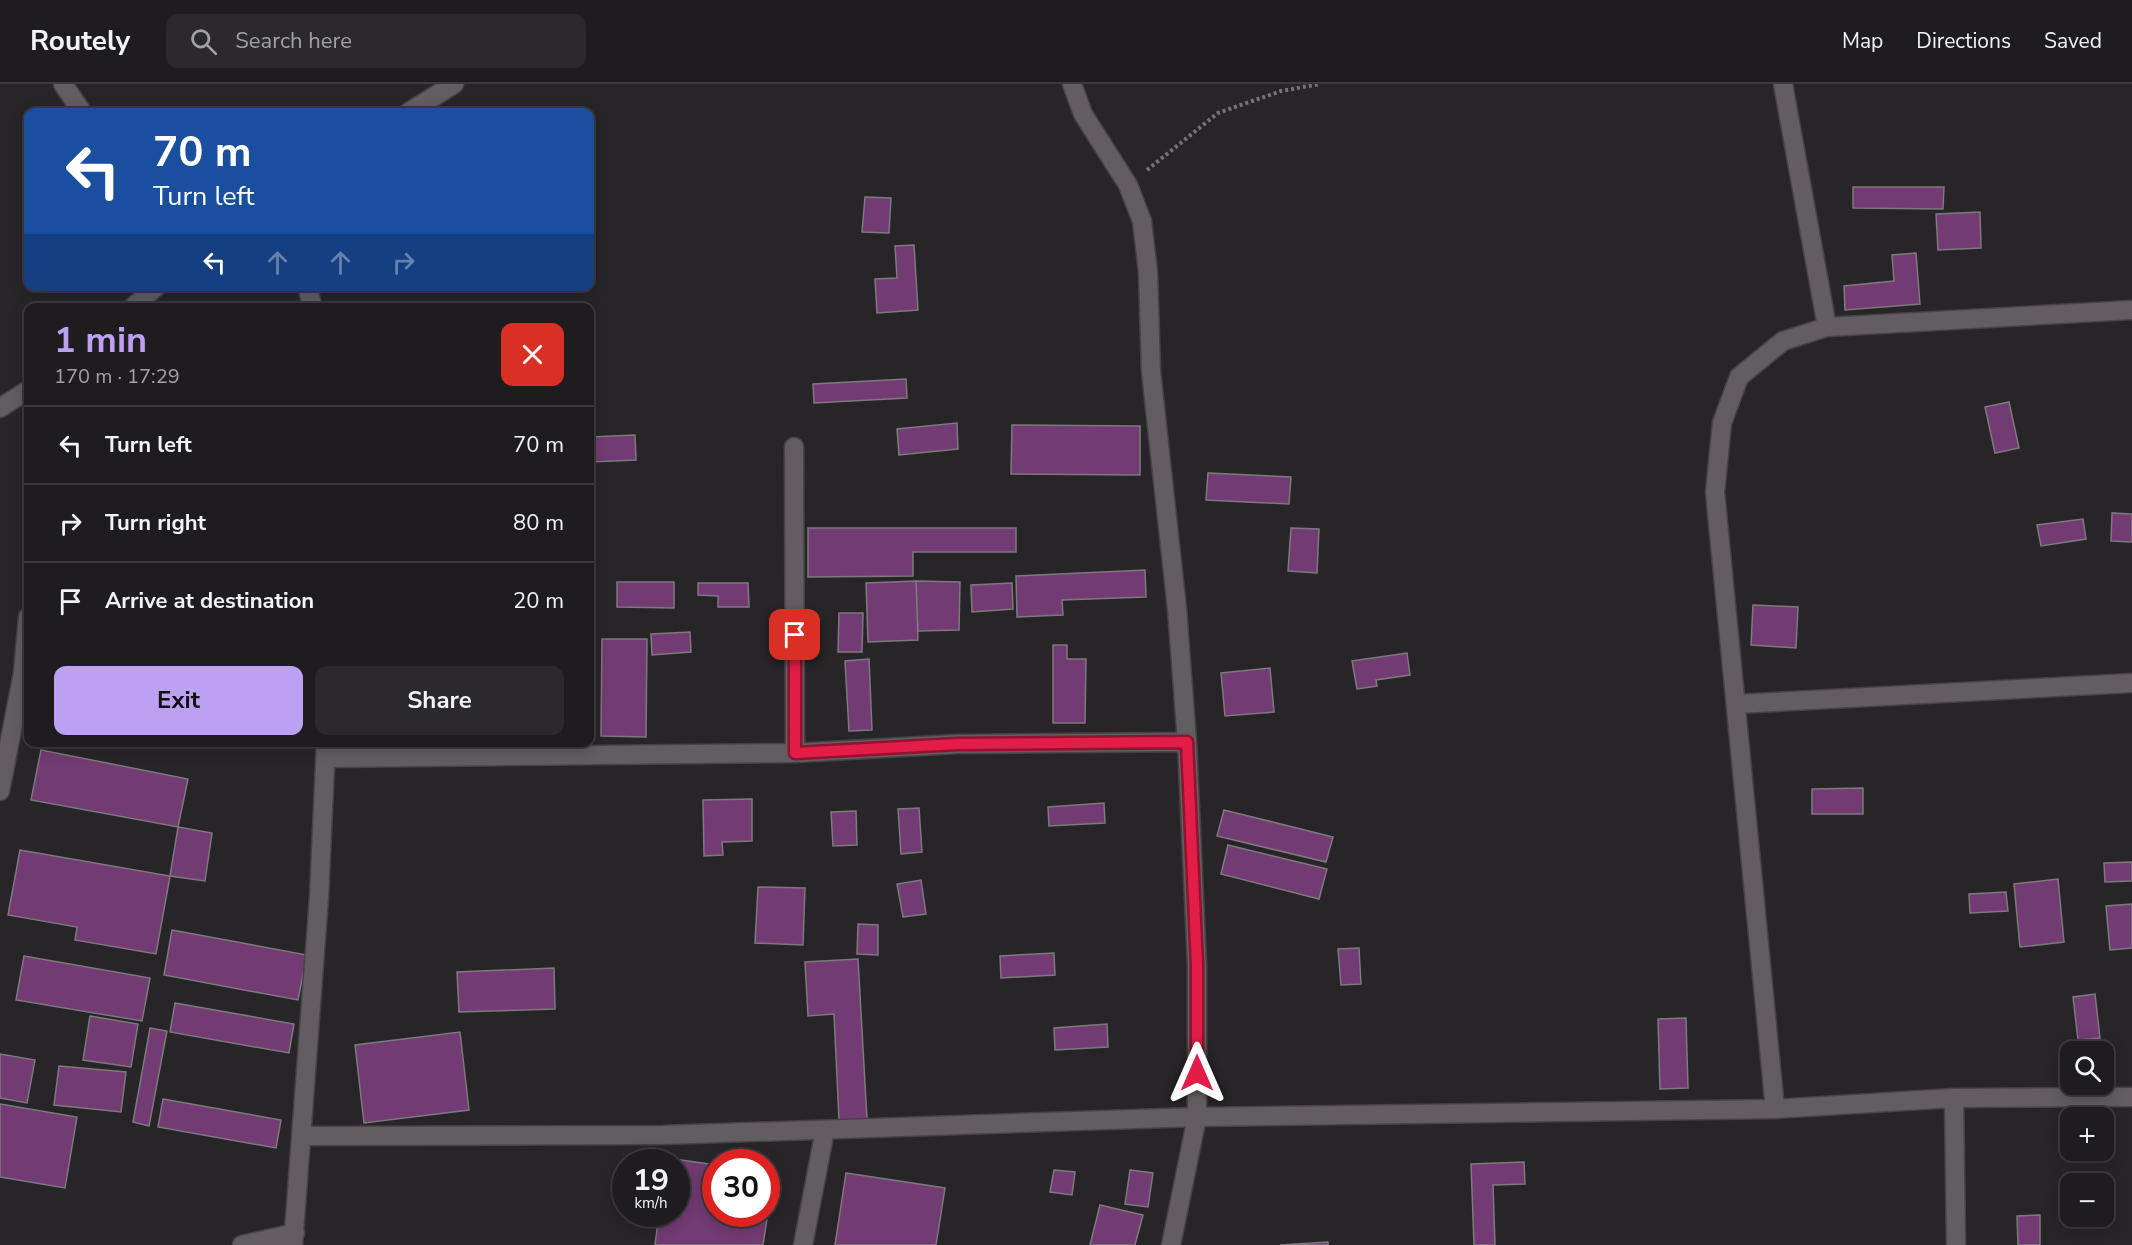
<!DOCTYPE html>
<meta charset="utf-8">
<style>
:root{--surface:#1e1c1e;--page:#2b292b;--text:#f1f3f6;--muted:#a1a1a4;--line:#3c3a3c;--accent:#bca0f2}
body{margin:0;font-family:"Nunito Sans",sans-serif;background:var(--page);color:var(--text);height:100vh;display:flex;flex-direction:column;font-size:22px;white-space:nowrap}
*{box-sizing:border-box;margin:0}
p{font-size:20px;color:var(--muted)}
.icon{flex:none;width:33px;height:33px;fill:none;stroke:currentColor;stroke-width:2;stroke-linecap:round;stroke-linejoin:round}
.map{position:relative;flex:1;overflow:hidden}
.side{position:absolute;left:24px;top:219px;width:570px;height:444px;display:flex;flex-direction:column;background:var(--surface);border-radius:12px;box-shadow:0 3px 15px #0003,0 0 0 2px var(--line)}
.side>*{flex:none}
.top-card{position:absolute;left:24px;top:24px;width:570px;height:183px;border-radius:12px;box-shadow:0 3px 15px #0003,0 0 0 2px var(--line);background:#1a4fa0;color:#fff;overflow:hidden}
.buttons{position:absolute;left:2060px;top:957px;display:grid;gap:12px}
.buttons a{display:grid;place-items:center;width:54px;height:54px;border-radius:12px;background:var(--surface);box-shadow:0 3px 15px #0003,0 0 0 2px var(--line);font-size:30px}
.speed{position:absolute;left:612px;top:1065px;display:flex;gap:12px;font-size:30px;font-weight:700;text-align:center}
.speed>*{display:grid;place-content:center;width:78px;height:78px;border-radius:50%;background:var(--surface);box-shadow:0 3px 15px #0003,0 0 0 2px var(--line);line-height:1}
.speed small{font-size:15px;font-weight:400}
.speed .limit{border:9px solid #d22;background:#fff;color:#111}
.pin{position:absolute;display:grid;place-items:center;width:51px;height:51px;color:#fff;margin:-26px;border-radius:12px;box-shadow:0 3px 9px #0006}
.me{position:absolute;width:66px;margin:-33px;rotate:0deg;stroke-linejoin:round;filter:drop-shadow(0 0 4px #0008)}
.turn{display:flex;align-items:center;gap:21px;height:126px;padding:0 30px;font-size:27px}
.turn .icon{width:78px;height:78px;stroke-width:2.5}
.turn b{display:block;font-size:42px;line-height:51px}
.lanes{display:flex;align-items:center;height:57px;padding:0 30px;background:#0003;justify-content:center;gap:30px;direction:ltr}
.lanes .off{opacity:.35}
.round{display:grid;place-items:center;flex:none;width:63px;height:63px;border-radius:12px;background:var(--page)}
.head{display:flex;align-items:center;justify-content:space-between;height:102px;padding:0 30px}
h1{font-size:36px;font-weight:700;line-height:45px;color:var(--accent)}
.cta{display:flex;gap:12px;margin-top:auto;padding:12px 30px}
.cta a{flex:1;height:69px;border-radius:12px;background:var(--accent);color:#111;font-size:24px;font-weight:700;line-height:69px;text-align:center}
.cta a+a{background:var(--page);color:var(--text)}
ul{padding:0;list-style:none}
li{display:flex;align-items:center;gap:18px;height:78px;padding:0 30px;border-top:2px solid var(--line)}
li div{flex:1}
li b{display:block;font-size:22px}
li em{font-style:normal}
header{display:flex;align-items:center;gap:36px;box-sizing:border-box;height:84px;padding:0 30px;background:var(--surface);border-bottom:2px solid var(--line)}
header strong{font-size:28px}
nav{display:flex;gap:33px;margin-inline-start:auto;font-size:21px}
.search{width:420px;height:54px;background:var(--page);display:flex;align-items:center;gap:15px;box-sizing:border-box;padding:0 21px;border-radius:12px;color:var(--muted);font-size:22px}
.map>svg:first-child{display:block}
.building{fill:#723b73;stroke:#7d797d;stroke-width:1.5}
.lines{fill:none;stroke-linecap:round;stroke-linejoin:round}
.street-casing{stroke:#464346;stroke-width:21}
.path{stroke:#777477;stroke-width:4;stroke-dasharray:3 3;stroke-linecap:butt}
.street{stroke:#615d60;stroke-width:18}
.route-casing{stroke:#92132f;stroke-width:15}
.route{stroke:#e11d48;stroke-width:10}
</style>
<header>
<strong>Routely</strong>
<div class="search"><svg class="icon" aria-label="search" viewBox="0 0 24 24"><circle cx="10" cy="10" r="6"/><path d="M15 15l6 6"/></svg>Search here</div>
<nav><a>Map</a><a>Directions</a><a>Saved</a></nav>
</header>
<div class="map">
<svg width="2132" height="1161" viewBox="0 0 2132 1161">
<rect width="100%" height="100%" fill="#282528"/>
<path class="building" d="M 1853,103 L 1944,103 L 1943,125 L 1853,124 Z
M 865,113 L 891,114 L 889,149 L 862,148 Z
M 1980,128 L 1981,164 L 1938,166 L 1936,130 Z
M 914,161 L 918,226 L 877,229 L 875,195 L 897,194 L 895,162 Z
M 1916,169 L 1920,220 L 1845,226 L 1844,202 L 1894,197 L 1892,171 Z
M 906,295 L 907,314 L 814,319 L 813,300 Z
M 2009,318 L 2019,364 L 1995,369 L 1985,323 Z
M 957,339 L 958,365 L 899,371 L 897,345 Z
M 1012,341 L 1140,342 L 1140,391 L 1011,390 Z
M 635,351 L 636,376 L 591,378 L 590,353 Z
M 1208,389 L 1291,393 L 1289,420 L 1206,416 Z
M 2112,429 L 2132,430 L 2132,458 L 2111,457 Z
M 2083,435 L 2086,455 L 2041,462 L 2037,441 Z
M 808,444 L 1016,444 L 1016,468 L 913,468 L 913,492 L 808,493 Z
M 1291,444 L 1319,445 L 1317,489 L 1288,487 Z
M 1145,486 L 1146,513 L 1062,516 L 1063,531 L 1017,533 L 1016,492 Z
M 916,497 L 918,556 L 868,558 L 866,499 Z
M 916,497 L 960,498 L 959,546 L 918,547 Z
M 617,498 L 674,498 L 674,524 L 617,523 Z
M 698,499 L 748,499 L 749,523 L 718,523 L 718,512 L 698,511 Z
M 1012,499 L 1013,525 L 972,528 L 971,501 Z
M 590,504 L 591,504 L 591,552 L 590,552 Z
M 1753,521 L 1798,523 L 1796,564 L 1751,561 Z
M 839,529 L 863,529 L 862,568 L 838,568 Z
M 690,548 L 691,568 L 652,571 L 651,550 Z
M 602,555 L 647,555 L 646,653 L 601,652 Z
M 1053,561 L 1067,561 L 1067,575 L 1086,575 L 1085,639 L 1053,639 Z
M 1407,569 L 1410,591 L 1376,596 L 1377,602 L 1357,605 L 1352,577 Z
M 869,575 L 872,646 L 849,647 L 845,577 Z
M 1270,584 L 1274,628 L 1225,632 L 1221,589 Z
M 562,658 L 585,658 L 585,662 L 562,663 Z
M 41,666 L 188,695 L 178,743 L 31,716 Z
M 1863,704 L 1863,730 L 1812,730 L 1812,705 Z
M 752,715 L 752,757 L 722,758 L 723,771 L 704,772 L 703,716 Z
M 1104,719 L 1105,739 L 1049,742 L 1048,723 Z
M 919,724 L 922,768 L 901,770 L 898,725 Z
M 1224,726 L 1333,753 L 1326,778 L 1217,752 Z
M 856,727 L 857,761 L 833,762 L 831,728 Z
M 178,743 L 212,749 L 205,797 L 170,792 Z
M 1228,761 L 1327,785 L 1319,815 L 1221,790 Z
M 20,766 L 170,792 L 156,870 L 75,856 L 77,843 L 8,831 Z
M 2132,778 L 2132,797 L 2105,798 L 2104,779 Z
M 2058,795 L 2064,858 L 2020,863 L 2014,800 Z
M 921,796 L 926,830 L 903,833 L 897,800 Z
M 758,803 L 805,804 L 803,861 L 755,859 Z
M 2006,808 L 2008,827 L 1970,829 L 1969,810 Z
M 2132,820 L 2132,864 L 2110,866 L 2106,822 Z
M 858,840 L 878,841 L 878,871 L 857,870 Z
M 172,846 L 307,871 L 298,916 L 164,891 Z
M 1359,864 L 1361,900 L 1341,901 L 1338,865 Z
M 1054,869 L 1055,891 L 1001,894 L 1000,872 Z
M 24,872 L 150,894 L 142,937 L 16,916 Z
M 858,875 L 867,1035 L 839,1036 L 834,930 L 808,932 L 805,878 Z
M 554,884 L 555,925 L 459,928 L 457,888 Z
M 2095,910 L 2100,954 L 2078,956 L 2073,913 Z
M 175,919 L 294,940 L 289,969 L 170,948 Z
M 90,932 L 138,940 L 131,983 L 83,976 Z
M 1686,934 L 1688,1004 L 1660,1005 L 1658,935 Z
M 1107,940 L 1108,963 L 1055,966 L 1054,944 Z
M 150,944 L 167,947 L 149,1042 L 133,1038 Z
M 460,948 L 469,1026 L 364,1039 L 355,961 Z
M 0,970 L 35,976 L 27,1019 L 0,1014 Z
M 59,982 L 126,988 L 121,1028 L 54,1021 Z
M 163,1015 L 281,1036 L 276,1064 L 158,1043 Z
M 0,1020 L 77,1033 L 65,1104 L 0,1093 Z
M 667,1074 L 716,1081 L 716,1130 L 766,1130 L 766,1088 L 774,1089 L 763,1161 L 655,1161 L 659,1130 L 676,1130 L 676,1078 L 667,1078 Z
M 1524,1078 L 1525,1100 L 1493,1101 L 1495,1161 L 1474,1161 L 1471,1080 Z
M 1054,1086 L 1075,1088 L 1072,1111 L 1050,1108 Z
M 1130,1086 L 1153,1089 L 1148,1123 L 1125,1120 Z
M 846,1089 L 945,1104 L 936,1161 L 835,1161 Z
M 1100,1121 L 1143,1131 L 1135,1161 L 1090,1161 Z
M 2040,1131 L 2040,1161 L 2018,1161 L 2017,1132 Z
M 1328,1158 L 1328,1161 L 1280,1161 Z"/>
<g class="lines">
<defs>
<path id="street" d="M 63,0 L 82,28
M 1072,0 L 1083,30 L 1128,101 L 1142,137 L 1148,188 L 1151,287 L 1177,525 L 1187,658 L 1197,881 L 1197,1033 L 1171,1161
M 1783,0 L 1827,243
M 409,28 L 454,0
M 307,202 L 313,224
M 132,224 L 157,202
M 0,324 L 28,306
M 794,363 L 795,669
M 1736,620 L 2132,599
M 327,674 L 795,669 L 957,660 L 1187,658
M 0,707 L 23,589 L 28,533
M 1954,1014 L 1956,1161
M 1775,1025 L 1715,408 L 1722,339 L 1739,293 L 1783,257 L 1827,243 L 2132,226
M 302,1052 L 663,1051 L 1197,1033 L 1775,1025 L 1954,1014 L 2132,1013
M 242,1161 L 295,1149
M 293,1161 L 319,813 L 326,658
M 803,1161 L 825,1046"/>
</defs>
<use href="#street" class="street-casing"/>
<path class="path" d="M 1147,86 L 1218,29 L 1281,7 L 1320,0"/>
<use href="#street" class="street"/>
</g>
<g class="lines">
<defs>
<path id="route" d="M 795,551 L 795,669 L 957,660 L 1187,658 L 1197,881 L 1197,989"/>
</defs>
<use href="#route" class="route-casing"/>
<use href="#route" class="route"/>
</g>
</svg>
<div class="buttons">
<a><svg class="icon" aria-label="search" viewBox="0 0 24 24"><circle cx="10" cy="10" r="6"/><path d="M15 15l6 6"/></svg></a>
<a>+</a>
<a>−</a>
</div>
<div class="speed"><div>19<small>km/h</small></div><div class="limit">30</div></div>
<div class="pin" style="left:795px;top:551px;background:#d93025"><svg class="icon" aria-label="arrive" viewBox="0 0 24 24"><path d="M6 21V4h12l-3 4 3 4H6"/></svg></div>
<svg class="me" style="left:1197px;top:989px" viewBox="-20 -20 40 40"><path d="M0-17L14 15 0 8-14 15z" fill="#e11d48" stroke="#fff" stroke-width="4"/></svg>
<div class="top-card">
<div class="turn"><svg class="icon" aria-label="left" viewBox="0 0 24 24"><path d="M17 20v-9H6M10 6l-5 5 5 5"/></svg><div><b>70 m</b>Turn left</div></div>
<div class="lanes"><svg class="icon" aria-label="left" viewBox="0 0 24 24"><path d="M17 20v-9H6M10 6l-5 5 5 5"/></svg><svg class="icon off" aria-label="ahead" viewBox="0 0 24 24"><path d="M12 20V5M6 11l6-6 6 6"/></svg><svg class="icon off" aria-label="ahead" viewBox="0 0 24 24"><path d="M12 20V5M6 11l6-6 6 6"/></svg><svg class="icon off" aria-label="right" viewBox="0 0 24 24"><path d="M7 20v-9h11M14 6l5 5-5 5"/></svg></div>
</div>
<section class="side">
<div class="head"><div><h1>1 min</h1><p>170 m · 17:29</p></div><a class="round" style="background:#d93025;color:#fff"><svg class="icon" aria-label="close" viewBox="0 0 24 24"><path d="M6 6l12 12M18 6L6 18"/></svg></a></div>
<ul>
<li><svg class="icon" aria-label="left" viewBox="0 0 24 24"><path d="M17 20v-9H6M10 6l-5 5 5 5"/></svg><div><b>Turn left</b></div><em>70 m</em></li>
<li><svg class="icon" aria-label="right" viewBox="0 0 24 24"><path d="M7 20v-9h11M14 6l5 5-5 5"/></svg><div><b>Turn right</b></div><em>80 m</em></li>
<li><svg class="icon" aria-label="arrive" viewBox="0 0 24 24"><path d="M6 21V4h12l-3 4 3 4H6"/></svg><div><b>Arrive at destination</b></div><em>20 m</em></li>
</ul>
<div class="cta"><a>Exit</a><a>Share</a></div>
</section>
</div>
